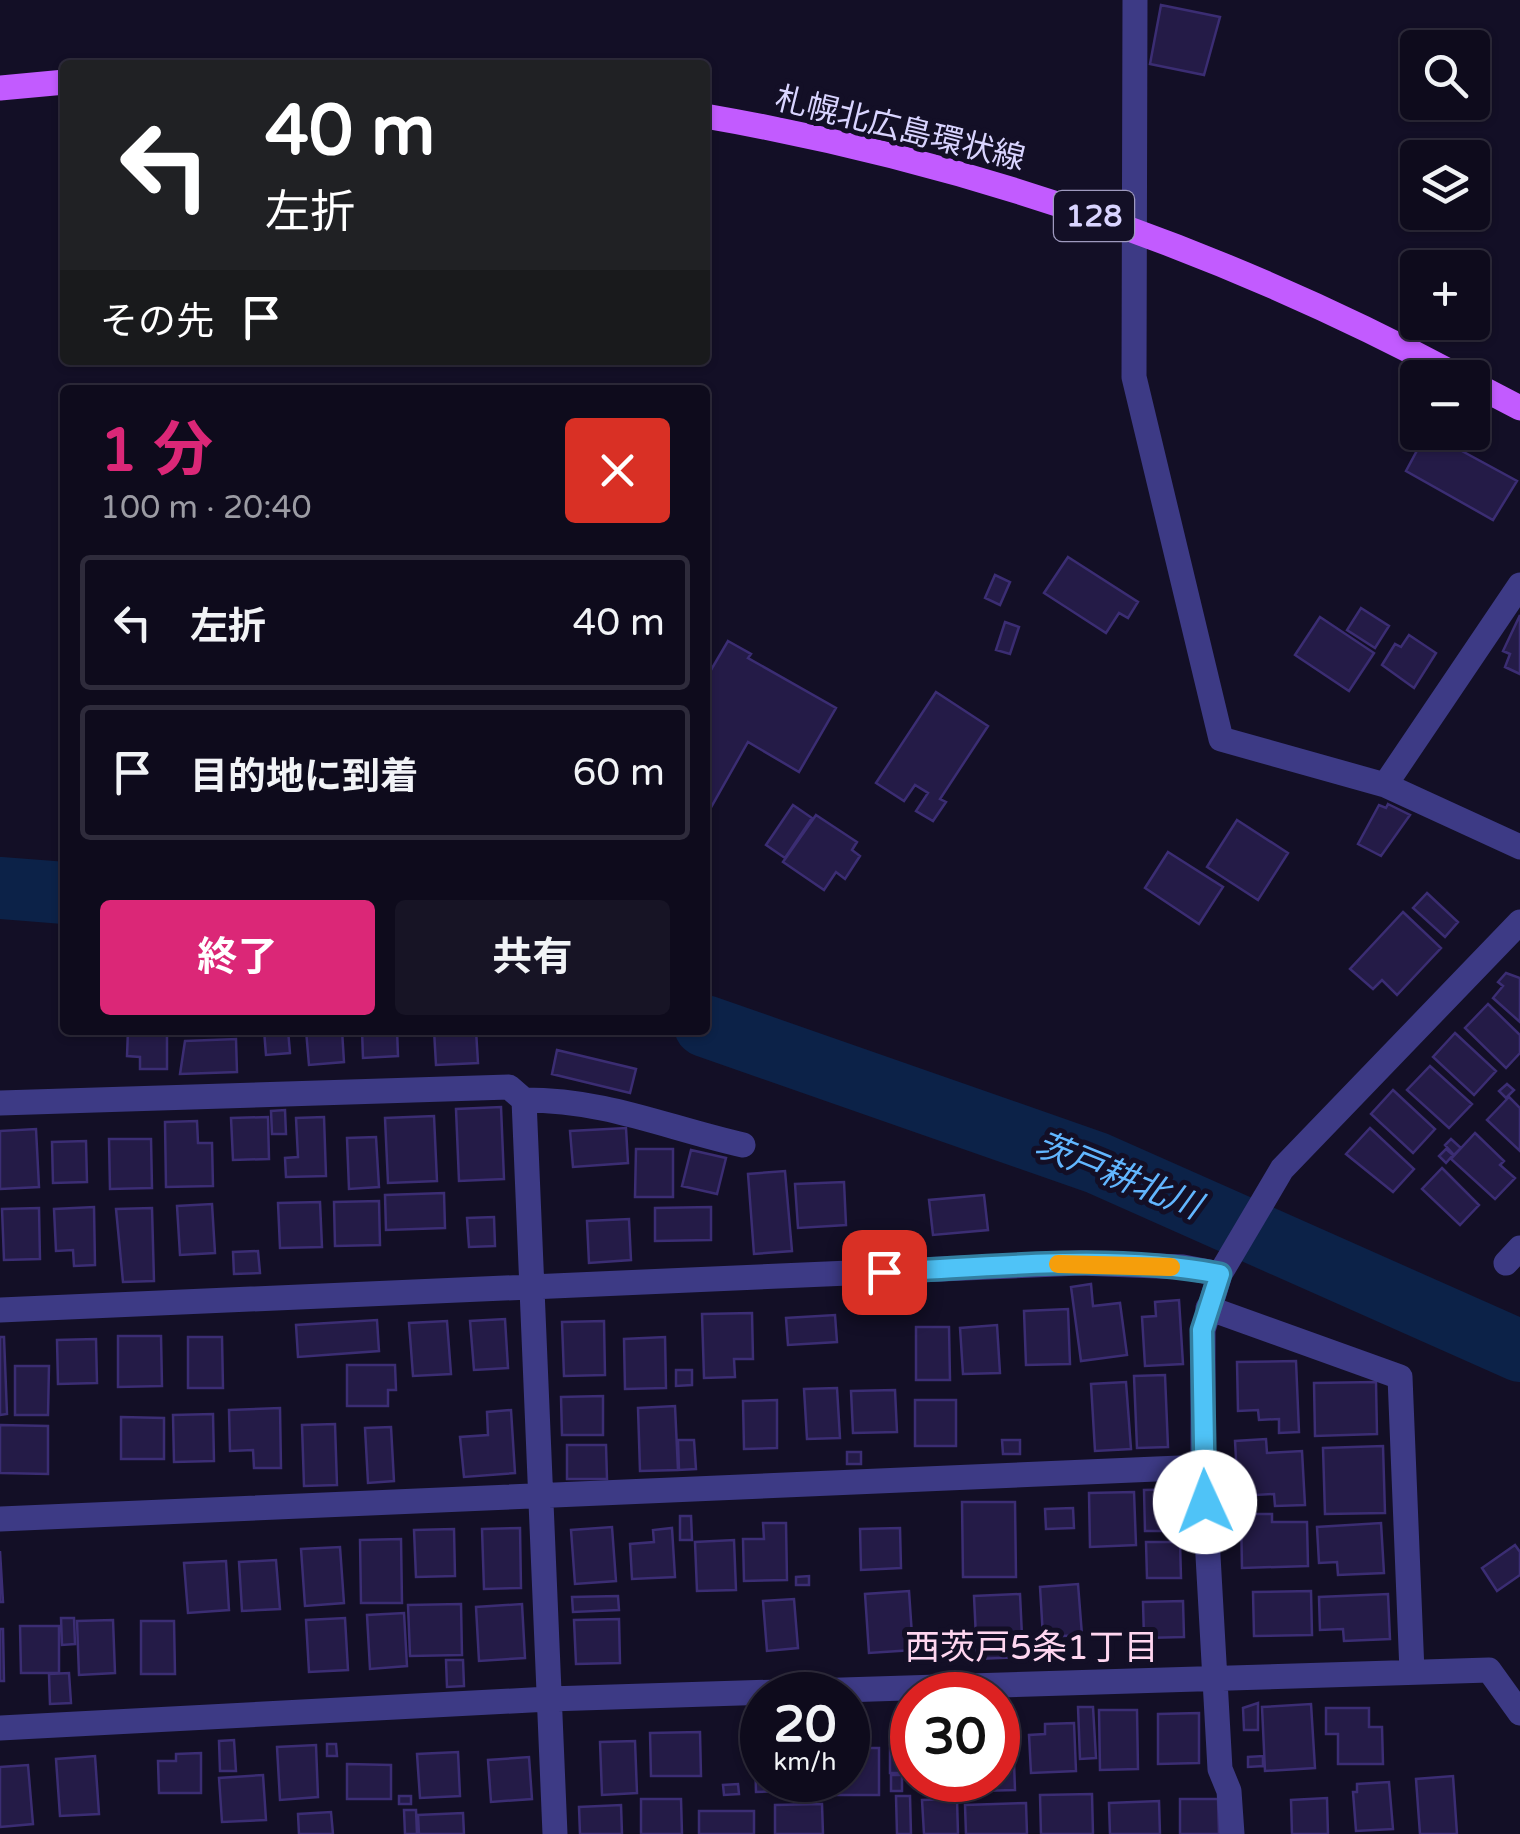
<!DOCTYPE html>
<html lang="ja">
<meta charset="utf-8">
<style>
:root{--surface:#0e0b1c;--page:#171425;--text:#f1f3f6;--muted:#9b9ba3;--line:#2e2b3b;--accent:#db2777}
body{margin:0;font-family:"Varela Round","Noto Sans JP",sans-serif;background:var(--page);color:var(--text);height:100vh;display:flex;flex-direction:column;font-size:38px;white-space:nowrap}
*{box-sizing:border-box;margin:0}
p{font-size:32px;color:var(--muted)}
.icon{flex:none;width:55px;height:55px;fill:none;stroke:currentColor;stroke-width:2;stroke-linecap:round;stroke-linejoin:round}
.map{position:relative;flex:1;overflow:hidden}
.drawer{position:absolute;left:60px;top:385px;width:650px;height:650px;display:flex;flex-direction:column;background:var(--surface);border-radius:10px;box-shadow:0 2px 8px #0004,0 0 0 2px var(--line)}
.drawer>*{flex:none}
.top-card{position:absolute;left:60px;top:60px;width:650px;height:305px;border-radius:10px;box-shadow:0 2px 8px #0004,0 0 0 2px var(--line);background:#202124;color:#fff;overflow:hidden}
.buttons{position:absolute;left:1400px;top:30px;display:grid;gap:20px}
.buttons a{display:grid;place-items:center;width:90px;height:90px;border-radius:10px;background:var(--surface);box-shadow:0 2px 8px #0004,0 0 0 2px var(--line);font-size:50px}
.speed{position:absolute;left:740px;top:1672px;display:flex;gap:20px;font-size:50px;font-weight:700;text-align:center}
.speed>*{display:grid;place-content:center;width:130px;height:130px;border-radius:50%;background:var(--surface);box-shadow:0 2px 8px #0004,0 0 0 2px var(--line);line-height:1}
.speed small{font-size:25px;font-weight:400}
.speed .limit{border:15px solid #d22;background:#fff;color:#111}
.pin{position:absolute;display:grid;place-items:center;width:85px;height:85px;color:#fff;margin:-42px;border-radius:20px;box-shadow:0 5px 15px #0006}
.me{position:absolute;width:110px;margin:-55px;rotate:358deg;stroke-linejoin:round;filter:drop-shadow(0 0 8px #0008)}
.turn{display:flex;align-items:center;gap:35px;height:210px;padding:0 40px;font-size:45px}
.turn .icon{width:130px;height:130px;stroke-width:2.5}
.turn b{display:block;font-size:70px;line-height:85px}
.then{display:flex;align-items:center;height:95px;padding:0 40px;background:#0003;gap:20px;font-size:38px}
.round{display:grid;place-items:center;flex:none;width:105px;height:105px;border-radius:10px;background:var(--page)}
.summary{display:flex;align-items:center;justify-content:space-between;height:170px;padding:0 40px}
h1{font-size:60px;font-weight:700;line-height:75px;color:var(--accent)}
.action{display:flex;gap:20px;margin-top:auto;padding:20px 40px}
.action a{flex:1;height:115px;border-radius:10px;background:var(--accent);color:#fff;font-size:40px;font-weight:700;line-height:115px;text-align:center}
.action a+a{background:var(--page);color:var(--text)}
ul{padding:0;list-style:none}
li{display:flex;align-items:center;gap:30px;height:135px;margin:0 20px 15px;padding:0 20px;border:5px solid var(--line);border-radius:10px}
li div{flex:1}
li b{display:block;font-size:38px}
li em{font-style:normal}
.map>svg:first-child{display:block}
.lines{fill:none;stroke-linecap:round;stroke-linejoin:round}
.river{stroke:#0c2248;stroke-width:62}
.building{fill:#241b47;stroke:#3b2d73;stroke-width:2.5}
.minor{stroke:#3d3a85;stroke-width:25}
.primary{stroke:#c25bff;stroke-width:25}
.route-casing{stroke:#337fa1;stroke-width:25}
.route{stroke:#4fc3f7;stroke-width:18}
.slow{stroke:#f59e0b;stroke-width:18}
.labels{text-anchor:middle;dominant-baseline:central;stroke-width:10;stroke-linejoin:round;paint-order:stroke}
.shield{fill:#130f26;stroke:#9e99be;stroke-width:2.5}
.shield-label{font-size:30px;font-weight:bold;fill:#d9d4ff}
.street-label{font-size:32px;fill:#d9d4ff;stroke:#130f26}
.water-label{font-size:35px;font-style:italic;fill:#62b6ff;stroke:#130f26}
.neighbourhood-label{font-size:35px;fill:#ffd6f0;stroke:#130f26}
</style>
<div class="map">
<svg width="1520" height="1834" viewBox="0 0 1520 1834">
<rect width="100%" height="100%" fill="#130f26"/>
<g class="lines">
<path class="river" d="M 0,888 L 65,893
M 705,1026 L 1097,1163 L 1520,1351"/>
</g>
<path class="building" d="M 1161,5 L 1220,17 L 1204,75 L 1150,64 Z
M 1427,432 L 1517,481 L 1493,520 L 1406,471 Z
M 1068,557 L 1138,602 L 1128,618 L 1119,613 L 1106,633 L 1044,593 Z
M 995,575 L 1010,582 L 1000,605 L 985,598 Z
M 1361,608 L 1389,626 L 1375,648 L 1347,630 Z
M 1520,615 L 1520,674 L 1505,667 L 1510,654 L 1503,651 Z
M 1320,617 L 1374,653 L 1349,691 L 1295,655 Z
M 1005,622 L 1019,627 L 1010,654 L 996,650 Z
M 1409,635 L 1436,653 L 1414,688 L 1382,665 L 1395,644 L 1401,647 Z
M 728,641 L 751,654 L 748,658 L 836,708 L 799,772 L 748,742 L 705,818 L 705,680 Z
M 936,692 L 988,726 L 940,799 L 946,802 L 933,821 L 916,811 L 928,793 L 915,785 L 904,801 L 876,783 Z
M 1388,804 L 1410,815 L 1381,856 L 1358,844 L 1379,805 L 1386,808 Z
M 793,805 L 812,818 L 785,858 L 766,845 Z
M 816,815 L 857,842 L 852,850 L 860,856 L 845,879 L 836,872 L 824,890 L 783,862 Z
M 1237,820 L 1288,853 L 1258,900 L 1207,867 Z
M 1168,852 L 1223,887 L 1199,924 L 1145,888 Z
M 1427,893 L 1458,922 L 1445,937 L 1413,908 Z
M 1403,912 L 1441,948 L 1397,995 L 1382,980 L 1373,989 L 1350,969 Z
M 1506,973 L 1520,978 L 1520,1022 L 1493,998 L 1503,986 L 1498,982 Z
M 1488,1004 L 1520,1035 L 1520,1053 L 1506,1068 L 1465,1028 Z
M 128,1030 L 167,1030 L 167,1069 L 140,1069 L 140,1057 L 127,1056 Z
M 264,1030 L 288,1030 L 290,1053 L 266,1055 Z
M 306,1030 L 342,1030 L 344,1062 L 309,1065 Z
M 362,1030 L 397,1030 L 398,1056 L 363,1058 Z
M 434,1030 L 476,1030 L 478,1063 L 436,1065 Z
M 1455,1033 L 1496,1071 L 1474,1095 L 1433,1057 Z
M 236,1039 L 237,1072 L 180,1074 L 185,1041 Z
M 557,1050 L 636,1069 L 630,1093 L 552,1074 Z
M 1430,1066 L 1472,1104 L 1449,1128 L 1407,1090 Z
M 1507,1084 L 1514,1090 L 1506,1098 L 1499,1091 Z
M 1393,1090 L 1435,1129 L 1413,1153 L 1371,1114 Z
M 1509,1097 L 1520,1108 L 1520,1151 L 1487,1120 Z
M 501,1107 L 504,1179 L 459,1181 L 456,1109 Z
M 285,1110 L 286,1134 L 272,1134 L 271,1111 Z
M 434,1116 L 437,1181 L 388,1183 L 385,1118 Z
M 268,1117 L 269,1159 L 233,1160 L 231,1118 Z
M 324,1117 L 326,1176 L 286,1177 L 285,1158 L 298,1157 L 296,1118 Z
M 197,1121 L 198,1143 L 212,1143 L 213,1186 L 166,1187 L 165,1122 Z
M 626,1128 L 628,1163 L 573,1167 L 570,1131 Z
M 1370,1128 L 1414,1169 L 1393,1192 L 1346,1154 Z
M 36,1129 L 39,1187 L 0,1189 L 0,1131 Z
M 1475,1133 L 1504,1161 L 1500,1165 L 1515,1178 L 1495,1199 L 1451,1159 Z
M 376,1137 L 379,1187 L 349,1189 L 347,1138 Z
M 109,1139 L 151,1139 L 152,1188 L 110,1189 Z
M 1451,1139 L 1461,1148 L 1454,1155 L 1445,1145 Z
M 86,1141 L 87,1182 L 53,1183 L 52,1142 Z
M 636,1149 L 673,1149 L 673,1197 L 635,1197 Z
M 1446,1149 L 1453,1155 L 1446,1163 L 1439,1156 Z
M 691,1150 L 726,1158 L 717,1194 L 682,1186 Z
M 1442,1168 L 1479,1205 L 1460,1225 L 1422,1189 Z
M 785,1171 L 792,1251 L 754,1254 L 748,1174 Z
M 844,1182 L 846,1225 L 798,1228 L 795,1184 Z
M 444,1193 L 445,1228 L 386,1230 L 385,1195 Z
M 984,1195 L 988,1230 L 933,1235 L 929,1200 Z
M 379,1201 L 380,1245 L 335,1246 L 334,1202 Z
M 320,1202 L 322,1247 L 280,1248 L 278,1203 Z
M 212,1204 L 215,1253 L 180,1255 L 177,1206 Z
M 94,1207 L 95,1265 L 74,1266 L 73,1250 L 56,1251 L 54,1209 Z
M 711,1207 L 711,1240 L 655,1241 L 655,1208 Z
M 39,1208 L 40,1259 L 4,1260 L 2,1209 Z
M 152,1208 L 154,1281 L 123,1282 L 116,1209 Z
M 494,1217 L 495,1246 L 469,1247 L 467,1218 Z
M 629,1219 L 631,1260 L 589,1263 L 587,1221 Z
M 258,1251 L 260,1273 L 234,1274 L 233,1252 Z
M 1091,1284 L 1093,1306 L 1120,1303 L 1127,1355 L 1081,1361 L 1071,1287 Z
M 1179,1300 L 1183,1364 L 1145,1366 L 1142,1317 L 1156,1316 L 1155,1302 Z
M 1068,1309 L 1070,1364 L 1026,1365 L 1024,1311 Z
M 752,1313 L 753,1359 L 734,1359 L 735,1377 L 704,1378 L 702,1314 Z
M 835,1315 L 837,1342 L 788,1345 L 786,1318 Z
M 505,1319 L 508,1368 L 474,1370 L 470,1321 Z
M 377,1320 L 379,1351 L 298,1357 L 296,1325 Z
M 447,1321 L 451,1374 L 413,1376 L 409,1323 Z
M 604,1321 L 605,1375 L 564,1376 L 562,1322 Z
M 997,1325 L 1000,1373 L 963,1374 L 960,1328 Z
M 916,1327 L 949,1327 L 950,1380 L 916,1380 Z
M 118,1336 L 161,1336 L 162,1386 L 118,1387 Z
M 0,1337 L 4,1337 L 7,1414 L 0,1415 Z
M 188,1337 L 222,1337 L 223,1388 L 188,1388 Z
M 665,1337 L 666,1388 L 625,1389 L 624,1339 Z
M 96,1339 L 97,1383 L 58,1384 L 57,1340 Z
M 1296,1361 L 1299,1432 L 1279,1433 L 1279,1419 L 1259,1420 L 1258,1410 L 1238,1411 L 1237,1362 Z
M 347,1365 L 395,1365 L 396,1390 L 388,1390 L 388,1406 L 347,1406 Z
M 15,1366 L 49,1366 L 48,1415 L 15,1415 Z
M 676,1370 L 692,1370 L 692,1385 L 676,1386 Z
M 1165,1375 L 1168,1447 L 1137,1448 L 1134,1376 Z
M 1126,1382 L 1131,1449 L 1095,1451 L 1091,1384 Z
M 1376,1382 L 1377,1434 L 1315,1436 L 1314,1383 Z
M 837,1388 L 840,1438 L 807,1439 L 804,1389 Z
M 895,1390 L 897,1432 L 853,1433 L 851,1391 Z
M 603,1396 L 603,1435 L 562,1435 L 561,1397 Z
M 777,1400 L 777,1448 L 744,1449 L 743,1401 Z
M 915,1400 L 956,1400 L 956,1446 L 915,1446 Z
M 675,1406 L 678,1470 L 640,1471 L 638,1408 Z
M 280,1408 L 281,1468 L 254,1468 L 253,1450 L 230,1451 L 229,1410 Z
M 511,1410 L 515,1473 L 464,1477 L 460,1437 L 488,1435 L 487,1412 Z
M 213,1414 L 214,1461 L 174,1462 L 173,1415 Z
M 121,1417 L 164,1418 L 164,1459 L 121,1459 Z
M 335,1424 L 337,1485 L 304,1486 L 302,1425 Z
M 0,1425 L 48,1426 L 48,1474 L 0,1473 Z
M 391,1427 L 394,1481 L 368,1483 L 365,1428 Z
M 1266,1439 L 1267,1453 L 1302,1451 L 1305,1505 L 1275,1506 L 1274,1494 L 1238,1496 L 1235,1441 Z
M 678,1440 L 694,1440 L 696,1469 L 679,1470 Z
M 1002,1440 L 1020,1440 L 1020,1454 L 1003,1454 Z
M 567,1445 L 606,1445 L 607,1479 L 567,1479 Z
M 1383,1446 L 1385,1513 L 1325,1514 L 1323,1448 Z
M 847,1452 L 861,1452 L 861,1464 L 847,1464 Z
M 1185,1489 L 1186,1531 L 1145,1531 L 1144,1490 Z
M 1134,1492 L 1136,1545 L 1090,1547 L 1089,1493 Z
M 962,1502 L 1015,1502 L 1016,1577 L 963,1577 Z
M 1073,1508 L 1074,1528 L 1046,1529 L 1045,1509 Z
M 1241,1514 L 1272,1514 L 1272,1522 L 1307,1522 L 1308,1566 L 1242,1568 Z
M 680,1516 L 691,1516 L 692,1540 L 680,1540 Z
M 763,1523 L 786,1523 L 787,1580 L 744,1581 L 743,1539 L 764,1539 Z
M 1381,1523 L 1384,1573 L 1338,1575 L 1337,1562 L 1319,1563 L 1317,1527 Z
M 612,1527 L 616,1581 L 575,1584 L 571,1530 Z
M 520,1528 L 521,1588 L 484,1589 L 482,1529 Z
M 672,1528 L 675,1577 L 632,1579 L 630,1544 L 654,1542 L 653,1530 Z
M 900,1528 L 901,1568 L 861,1570 L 860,1529 Z
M 454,1529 L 455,1576 L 416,1577 L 414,1530 Z
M 401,1539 L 402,1603 L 361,1603 L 360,1540 Z
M 734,1540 L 736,1590 L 697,1591 L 695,1542 Z
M 1146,1542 L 1180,1542 L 1181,1578 L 1147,1578 Z
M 1515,1545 L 1520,1552 L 1520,1575 L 1497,1591 L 1482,1568 Z
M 340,1547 L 344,1603 L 305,1606 L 301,1549 Z
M 0,1551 L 3,1602 L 0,1602 Z
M 276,1560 L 280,1609 L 242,1611 L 239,1562 Z
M 226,1561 L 229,1610 L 188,1613 L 184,1563 Z
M 809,1576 L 809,1585 L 796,1585 L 796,1577 Z
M 1078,1584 L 1082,1635 L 1043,1637 L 1040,1587 Z
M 909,1591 L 913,1650 L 869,1653 L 865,1594 Z
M 1311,1591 L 1312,1635 L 1254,1636 L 1253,1592 Z
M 1020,1594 L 1023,1657 L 977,1659 L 974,1596 Z
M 1388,1594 L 1390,1639 L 1344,1641 L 1343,1629 L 1320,1630 L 1319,1597 Z
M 618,1596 L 619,1610 L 573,1612 L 572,1597 Z
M 794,1599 L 798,1648 L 767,1651 L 763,1601 Z
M 1183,1601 L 1184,1637 L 1144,1638 L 1143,1602 Z
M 461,1604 L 462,1655 L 410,1656 L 408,1605 Z
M 522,1604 L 525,1658 L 479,1661 L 476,1607 Z
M 404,1613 L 407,1666 L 370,1669 L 367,1615 Z
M 61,1618 L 74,1618 L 75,1644 L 62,1645 Z
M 345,1618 L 348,1670 L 309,1672 L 306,1620 Z
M 619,1619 L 620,1663 L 576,1664 L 574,1620 Z
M 113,1620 L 115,1673 L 79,1675 L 77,1621 Z
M 141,1621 L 174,1621 L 175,1674 L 141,1674 Z
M 20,1626 L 59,1626 L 59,1673 L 21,1673 Z
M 0,1629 L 3,1629 L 4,1681 L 0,1681 Z
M 446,1660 L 463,1660 L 464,1686 L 447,1687 Z
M 69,1673 L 71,1703 L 50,1704 L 49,1674 Z
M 1258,1703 L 1258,1730 L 1244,1730 L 1243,1708 Z
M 1311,1704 L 1315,1768 L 1265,1771 L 1262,1707 Z
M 1078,1707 L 1093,1707 L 1096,1758 L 1080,1759 Z
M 1326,1708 L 1369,1708 L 1369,1727 L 1382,1727 L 1383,1764 L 1338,1764 L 1338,1734 L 1326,1734 Z
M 1099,1710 L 1137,1710 L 1138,1769 L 1100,1770 Z
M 1199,1713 L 1199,1763 L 1158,1764 L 1158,1714 Z
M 1074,1723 L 1076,1771 L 1031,1773 L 1029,1735 L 1045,1734 L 1045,1724 Z
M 700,1732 L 701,1776 L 651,1776 L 650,1733 Z
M 1013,1735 L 1015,1790 L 977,1791 L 977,1780 L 998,1780 L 998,1736 Z
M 234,1740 L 236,1771 L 220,1771 L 219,1741 Z
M 635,1741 L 637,1793 L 602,1795 L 600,1742 Z
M 327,1744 L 336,1744 L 337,1756 L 327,1756 Z
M 316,1745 L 318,1797 L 280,1800 L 277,1747 Z
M 890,1745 L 907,1745 L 907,1773 L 890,1773 Z
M 848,1748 L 879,1748 L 879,1795 L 828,1795 L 828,1780 L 848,1780 Z
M 458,1752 L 460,1796 L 420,1798 L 417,1754 Z
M 201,1753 L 201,1793 L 159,1793 L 158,1761 L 176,1761 L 176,1754 Z
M 755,1755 L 762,1755 L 762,1780 L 796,1781 L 778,1782 L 778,1791 L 756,1792 Z
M 95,1756 L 99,1814 L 60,1816 L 56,1759 Z
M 1263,1756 L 1263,1766 L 1248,1767 L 1248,1757 Z
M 529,1757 L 532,1799 L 491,1802 L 488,1760 Z
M 347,1764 L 391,1765 L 391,1799 L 347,1799 Z
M 28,1765 L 33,1824 L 0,1827 L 0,1767 Z
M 263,1775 L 266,1820 L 222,1822 L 219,1778 Z
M 891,1775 L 902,1775 L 902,1791 L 891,1791 Z
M 1453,1776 L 1457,1834 L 1420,1834 L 1416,1779 Z
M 1389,1782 L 1393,1829 L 1356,1831 L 1353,1792 L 1357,1792 L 1357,1784 Z
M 738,1784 L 739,1794 L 724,1795 L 723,1785 Z
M 1092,1794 L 1093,1834 L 1041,1834 L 1040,1795 Z
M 399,1796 L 411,1796 L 411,1804 L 399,1804 Z
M 896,1796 L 910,1796 L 911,1834 L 897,1834 Z
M 1327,1798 L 1328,1834 L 1292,1834 L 1291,1800 Z
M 641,1799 L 681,1799 L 682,1834 L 641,1834 Z
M 957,1799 L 958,1834 L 924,1834 L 922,1800 Z
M 1180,1799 L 1218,1799 L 1219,1834 L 1180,1834 Z
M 1159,1801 L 1160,1834 L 1110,1834 L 1109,1803 Z
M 1026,1803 L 1027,1834 L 966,1834 L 965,1805 Z
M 822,1804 L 823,1834 L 775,1834 L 775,1805 Z
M 621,1805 L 622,1834 L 580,1834 L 579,1807 Z
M 404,1810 L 416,1810 L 417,1834 L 405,1834 Z
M 699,1811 L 754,1811 L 754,1834 L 699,1834 Z
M 331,1812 L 333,1834 L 299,1834 L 298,1814 Z
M 463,1813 L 464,1834 L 419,1834 L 418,1815 Z"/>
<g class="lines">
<path class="minor" d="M 1135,0 L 1134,377 L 1221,739 L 1385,785 L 1520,847
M 1385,785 L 1520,585
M 524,1100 L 555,1834
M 0,1103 L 509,1087 L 524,1100 C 607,1100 664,1127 743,1145
M 1506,1263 L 1520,1248
M 1208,1308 L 1400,1377 L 1412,1672
M 0,1310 L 1080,1263 L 1183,1267 L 1220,1274
M 0,1519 L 1203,1467
M 0,1728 L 549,1699 L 1489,1670 L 1520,1713
M 1232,1834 L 1229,1791 L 1220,1769 L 1203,1467 L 1203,1330 L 1220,1274 L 1282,1169 L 1520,922"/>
<path class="primary" d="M 0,88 L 65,82
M 705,116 C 970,162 1225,251 1462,378
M 1472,383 L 1520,408"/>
</g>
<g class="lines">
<defs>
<path id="route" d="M 884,1272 C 995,1267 1110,1253 1220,1274 L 1202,1330 L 1205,1502"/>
</defs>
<use href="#route" class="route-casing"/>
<use href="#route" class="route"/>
<path class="slow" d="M 1058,1264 L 1171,1267"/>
</g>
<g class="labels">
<rect class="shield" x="1054" y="191" width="80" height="50" rx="8"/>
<g class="shield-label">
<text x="1094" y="216">128</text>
</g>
<g class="street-label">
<text transform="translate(900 129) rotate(14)">札幌北広島環状線</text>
</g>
<g class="water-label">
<text transform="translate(1118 1176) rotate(22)">茨戸耕北川</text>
</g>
<g class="neighbourhood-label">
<text x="1032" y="1648">西茨戸5条1丁目</text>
</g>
</g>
</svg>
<div class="buttons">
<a><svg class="icon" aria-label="search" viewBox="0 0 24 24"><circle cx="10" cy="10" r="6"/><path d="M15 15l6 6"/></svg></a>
<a><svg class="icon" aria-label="layers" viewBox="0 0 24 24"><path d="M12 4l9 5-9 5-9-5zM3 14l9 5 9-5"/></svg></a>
<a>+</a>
<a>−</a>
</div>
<div class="speed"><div>20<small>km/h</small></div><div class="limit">30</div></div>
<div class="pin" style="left:884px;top:1272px;background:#d93025"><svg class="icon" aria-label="arrive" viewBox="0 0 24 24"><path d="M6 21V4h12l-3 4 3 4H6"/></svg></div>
<svg class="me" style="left:1205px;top:1502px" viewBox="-20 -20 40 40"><circle r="19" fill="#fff"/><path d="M0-13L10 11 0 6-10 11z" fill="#4fc3f7"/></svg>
<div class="top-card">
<div class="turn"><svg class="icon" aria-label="left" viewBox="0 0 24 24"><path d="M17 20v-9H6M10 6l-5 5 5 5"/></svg><div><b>40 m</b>左折</div></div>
<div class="then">その先<svg class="icon" aria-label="arrive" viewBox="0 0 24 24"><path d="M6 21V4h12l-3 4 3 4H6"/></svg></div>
</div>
<section class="drawer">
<div class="summary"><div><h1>1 分</h1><p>100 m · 20:40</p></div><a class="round" style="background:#d93025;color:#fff"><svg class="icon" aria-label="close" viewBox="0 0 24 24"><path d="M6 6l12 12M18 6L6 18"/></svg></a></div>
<ul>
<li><svg class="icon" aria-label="left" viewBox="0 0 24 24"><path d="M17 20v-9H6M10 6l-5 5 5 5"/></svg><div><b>左折</b></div><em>40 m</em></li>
<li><svg class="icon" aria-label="arrive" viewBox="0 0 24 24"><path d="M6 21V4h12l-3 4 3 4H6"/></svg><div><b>目的地に到着</b></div><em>60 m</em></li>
</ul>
<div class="action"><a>終了</a><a>共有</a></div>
</section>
</div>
